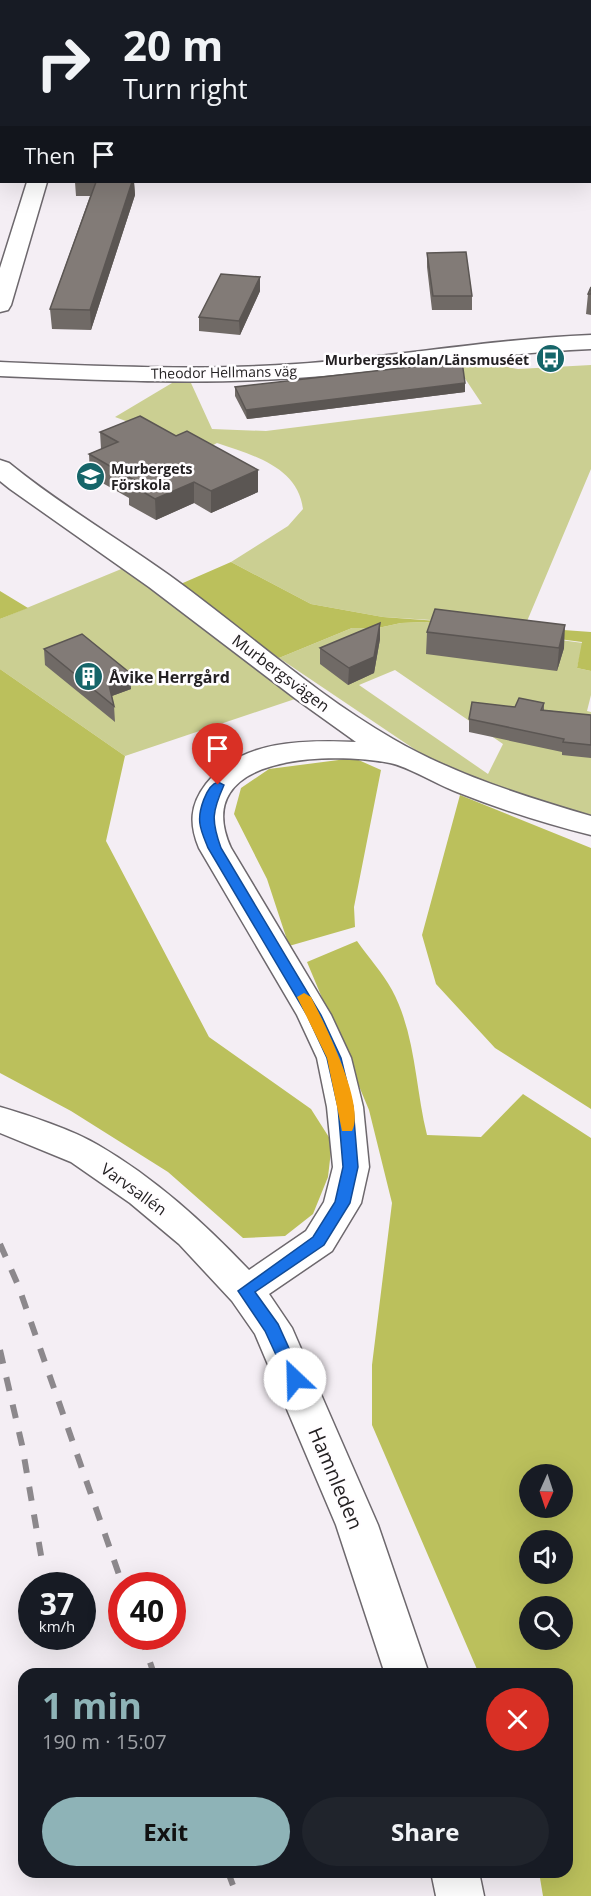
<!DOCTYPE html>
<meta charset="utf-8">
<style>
:root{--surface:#171b24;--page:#20242c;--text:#f1f3f6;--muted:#9ea1a6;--accent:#8eb3b7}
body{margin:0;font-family:"Open Sans",sans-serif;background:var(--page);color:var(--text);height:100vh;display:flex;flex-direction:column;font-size:22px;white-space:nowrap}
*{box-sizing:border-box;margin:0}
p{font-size:20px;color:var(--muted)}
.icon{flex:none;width:33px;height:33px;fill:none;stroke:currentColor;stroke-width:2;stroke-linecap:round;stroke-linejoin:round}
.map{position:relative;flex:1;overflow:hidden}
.sheet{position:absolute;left:18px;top:1668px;width:555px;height:210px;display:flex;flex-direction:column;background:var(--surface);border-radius:18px;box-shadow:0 6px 24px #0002}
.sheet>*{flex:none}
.banner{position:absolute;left:0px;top:0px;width:591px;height:183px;box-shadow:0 6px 24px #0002;background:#171b24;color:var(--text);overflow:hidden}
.needle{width:39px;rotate:183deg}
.buttons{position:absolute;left:519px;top:1464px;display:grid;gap:12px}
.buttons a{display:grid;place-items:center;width:54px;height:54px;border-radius:50%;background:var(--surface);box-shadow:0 6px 24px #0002;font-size:30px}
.speed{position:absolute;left:18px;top:1572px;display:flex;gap:12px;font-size:30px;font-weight:700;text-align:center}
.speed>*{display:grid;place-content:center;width:78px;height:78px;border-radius:50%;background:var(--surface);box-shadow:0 6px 24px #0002;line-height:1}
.speed small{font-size:15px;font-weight:400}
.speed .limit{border:9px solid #d22;background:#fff;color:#111}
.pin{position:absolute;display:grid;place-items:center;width:51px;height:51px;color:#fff;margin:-62px -26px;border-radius:50% 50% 50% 0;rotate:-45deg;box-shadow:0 0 6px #0007}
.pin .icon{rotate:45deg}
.me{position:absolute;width:66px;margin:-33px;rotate:336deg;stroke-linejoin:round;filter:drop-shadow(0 0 4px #0008)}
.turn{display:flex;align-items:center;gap:21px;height:126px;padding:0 24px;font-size:27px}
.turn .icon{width:78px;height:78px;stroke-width:2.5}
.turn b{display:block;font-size:42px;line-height:51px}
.then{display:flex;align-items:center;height:57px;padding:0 24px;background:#0003;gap:12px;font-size:22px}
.round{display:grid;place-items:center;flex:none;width:63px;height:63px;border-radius:32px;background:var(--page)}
.summary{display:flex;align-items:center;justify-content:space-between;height:102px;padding:0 24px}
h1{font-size:36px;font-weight:700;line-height:45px;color:var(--accent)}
.button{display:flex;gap:12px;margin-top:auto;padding:12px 24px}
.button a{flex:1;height:69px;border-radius:36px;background:var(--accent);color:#111;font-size:24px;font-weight:700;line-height:69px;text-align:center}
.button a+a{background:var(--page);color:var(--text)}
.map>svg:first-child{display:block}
.green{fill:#cbcf92;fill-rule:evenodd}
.forest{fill:#bbc05c;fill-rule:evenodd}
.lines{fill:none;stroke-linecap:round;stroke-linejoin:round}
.minor-casing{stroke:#6d686d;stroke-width:3}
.minor{fill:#fff;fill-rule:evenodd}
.rail{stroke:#8c888c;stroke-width:6;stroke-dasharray:14 14;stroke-linecap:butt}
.wall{fill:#706a66}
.shaded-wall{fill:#5b5653}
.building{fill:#827b77;stroke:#5b5653;stroke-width:1.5}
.route{fill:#1a73e8;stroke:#114b97;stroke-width:1.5}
.slow{fill:#f59e0b}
.labels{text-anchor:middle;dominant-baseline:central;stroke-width:5;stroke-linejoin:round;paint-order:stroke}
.far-poi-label{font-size:14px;font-weight:bold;fill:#242123;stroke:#fffdff;text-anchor:end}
.far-street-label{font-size:14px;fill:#242123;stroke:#fffdff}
.street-label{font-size:16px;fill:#242123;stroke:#fffdff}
.poi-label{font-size:16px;font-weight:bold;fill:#242123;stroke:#fffdff;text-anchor:start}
.near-street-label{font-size:20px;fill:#242123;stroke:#fffdff}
</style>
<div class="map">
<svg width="591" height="1896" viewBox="0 0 591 1896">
<rect width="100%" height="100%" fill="#f4eef4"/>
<path class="green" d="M 469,360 L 518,369 L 591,365 L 591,469 L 525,626 L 383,617 L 311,604 L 231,562 L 288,526 L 303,509 C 298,467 253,455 217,443 L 204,450 L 115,417 L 172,383 L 191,383 L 212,429 L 266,431 L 482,404 L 454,362 Z
M 131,565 L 295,699 L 125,756 L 0,669 L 0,619 Z
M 425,622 L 583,643 L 577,668 L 591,671 L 591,695 L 587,711 L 591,712 L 591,817 L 518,796 L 432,761 L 279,658 L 352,628 L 378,628 L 401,623 ZM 395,670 L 503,744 L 488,774 L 359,685 Z"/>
<path class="forest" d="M 231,562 L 311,604 L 383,617 L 591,632 L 591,671 L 577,668 L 582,642 L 425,622 L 401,623 L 378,628 L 352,628 L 279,658 L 176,586 Z
M 0,591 L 28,608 L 0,619 Z
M 0,669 L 125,756 L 106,841 L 209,1037 L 311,1109 L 332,1142 L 328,1177 L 313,1214 L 285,1236 L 243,1238 L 168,1172 L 71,1111 L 0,1073 Z
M 354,758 L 381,770 L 354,907 L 355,927 L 289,946 L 267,879 L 234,814 L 241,788 L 269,769 Z
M 460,795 L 591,848 L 591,1109 L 495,1048 L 436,984 L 422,935 Z
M 357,941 C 368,957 383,973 392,990 C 416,1035 415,1087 427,1135 L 481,1137 L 523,1094 L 591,1138 L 591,1896 L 543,1896 L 539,1872 L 567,1872 L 567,1674 L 479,1674 L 372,1425 L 372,1365 L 392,1203 L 369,1110 L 307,962 ZM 530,1474 L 562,1474 L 562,1508 L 530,1508 ZM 530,1540 L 562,1540 L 562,1574 L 530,1574 ZM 530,1606 L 562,1606 L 562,1640 L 530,1640 Z"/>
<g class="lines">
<defs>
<path id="minor" d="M 83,0 L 101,0 L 101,2 L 83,2 Z
M 590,59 L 591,59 L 591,71 L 590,71 Z
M 0,157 L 2,157 L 2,169 L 0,169 Z
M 27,182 L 47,182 L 11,305 L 8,310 L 0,312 L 0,268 Z
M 591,335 L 591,349 C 492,353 395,371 296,378 C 198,385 99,380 0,376 L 0,362 C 99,366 198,371 296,364 C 395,357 492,339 591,335 Z
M 0,460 L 9,463 C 59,504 116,537 169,575 C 244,629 313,693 393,739 C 453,774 523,796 591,816 L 591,835 C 546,824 500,809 457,792 C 438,785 407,766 390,763 C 333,752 188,753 231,848 L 331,1015 L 351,1058 L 363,1107 L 369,1167 L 361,1203 L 332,1251 L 269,1294 L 292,1328 L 378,1525 L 429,1674 L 385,1674 L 336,1525 L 255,1334 L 232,1301 L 179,1244 L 130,1203 L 71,1162 L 0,1133 L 0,1107 C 28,1115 73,1130 98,1145 C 155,1178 204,1223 249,1270 L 306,1231 L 324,1202 L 333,1167 L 327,1107 L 317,1058 L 297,1015 L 199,848 C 189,824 190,805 206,784 C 241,739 305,740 356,742 L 296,699 L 149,587 L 10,489 L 0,481 Z
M 431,1872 L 479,1872 L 484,1896 L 436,1896 Z"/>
</defs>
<use href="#minor" class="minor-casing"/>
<use href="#minor" class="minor"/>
<path class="rail" d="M 0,1244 L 18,1285 L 123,1586
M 0,1350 L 22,1445 L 43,1567
M 141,1636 L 154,1674
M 228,1872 L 237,1896"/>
</g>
<path class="wall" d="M 0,0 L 65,0 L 64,2 L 2,2 L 2,92 L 0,92 Z
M 177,0 L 234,0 L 234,2 L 177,2 Z
M 299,0 L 358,0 L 361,2 L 299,2 Z
M 590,68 L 591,68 L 591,118 L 590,109 Z
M 75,182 L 134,182 L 135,195 L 91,330 L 52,329 L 50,309 L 90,196 L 76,196 Z
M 427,253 L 472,296 L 472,310 L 432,310 L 427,267 Z
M 260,277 L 260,291 L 240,335 L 199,331 L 199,317 Z
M 591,287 L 591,315 L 586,314 L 588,294 Z
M 235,387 L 465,392 L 247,419 L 235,396 Z
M 100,432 L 176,436 L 258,470 L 258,492 L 211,513 L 194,503 L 156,520 L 129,505 L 129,498 L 90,476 L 89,454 L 101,449 Z
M 427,632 L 564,648 L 557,671 L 426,654 Z
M 380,639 L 374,673 L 348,685 L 320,664 L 320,648 Z
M 44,649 L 131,689 L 112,696 L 114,706 L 115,722 L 45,665 Z
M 544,703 L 544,710 L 591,715 L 591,758 L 562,755 L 562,752 L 469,732 L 469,719 L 515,707 Z"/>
<path class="shaded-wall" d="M 132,182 L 134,182 L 135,195 L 91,330 L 90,310 Z
M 260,277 L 260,291 L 240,335 L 239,321 Z
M 465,383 L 465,392 L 247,419 L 246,410 Z
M 258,470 L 258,492 L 211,513 L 211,491 Z
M 194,482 L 194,503 L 156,520 L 155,499 Z
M 380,623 L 380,639 L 374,673 L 348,685 L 349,668 Z
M 565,625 L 564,648 L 557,671 L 559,648 Z
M 130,673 L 131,689 L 109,697 L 108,681 Z"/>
<path class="building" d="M 3,0 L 58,0 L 58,2 L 3,2 Z
M 312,0 L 358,0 L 361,2 L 314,2 Z
M 0,4 L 2,4 L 2,76 L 0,76 Z
M 590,68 L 591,68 L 591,94 L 590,84 Z
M 96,182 L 132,182 L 90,310 L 50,309 Z
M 466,252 L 472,296 L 433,296 L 427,253 Z
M 221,274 L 260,277 L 239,321 L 199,317 Z
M 591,287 L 591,294 L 588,294 Z
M 462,361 L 465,383 L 246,410 L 235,387 Z
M 140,416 L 176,436 L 187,431 L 258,470 L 211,491 L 194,482 L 155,499 L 128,483 L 134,480 L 89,454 L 118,442 L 100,432 Z
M 435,609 L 565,625 L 559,648 L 427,632 Z
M 380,623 L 374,657 L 349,668 L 320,648 Z
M 82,634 L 130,673 L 108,681 L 114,706 L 44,649 Z
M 519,698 L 544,703 L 541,710 L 591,715 L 591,745 L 563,742 L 564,739 L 469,719 L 472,702 L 515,707 Z"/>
<path class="route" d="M 218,782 L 224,785 C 212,812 211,820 221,848 L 321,1015 L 341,1058 L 353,1107 L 358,1167 L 350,1203 L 324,1245 L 255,1292 L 278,1324 L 303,1379 L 295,1385 L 289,1383 L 265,1331 L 238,1291 L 313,1237 L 335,1202 L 343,1167 L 338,1107 L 327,1058 L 307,1015 L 208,848 C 205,840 201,832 200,824 C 198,812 206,785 218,782 Z"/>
<path class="slow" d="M 304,993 L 311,997 C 324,1023 366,1105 352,1131 L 342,1131 L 327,1058 L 297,997 Z"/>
<defs>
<symbol id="bus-disc" viewBox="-11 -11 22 22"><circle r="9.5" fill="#166569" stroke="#fffdff"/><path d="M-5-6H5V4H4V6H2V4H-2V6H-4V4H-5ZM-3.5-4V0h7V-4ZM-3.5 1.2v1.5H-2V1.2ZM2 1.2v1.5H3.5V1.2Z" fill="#fff"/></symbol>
<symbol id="school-disc" viewBox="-11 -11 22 22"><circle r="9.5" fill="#166569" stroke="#fffdff"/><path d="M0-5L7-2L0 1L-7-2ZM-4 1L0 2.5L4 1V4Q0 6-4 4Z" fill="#fff"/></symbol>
<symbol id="building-disc" viewBox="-11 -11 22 22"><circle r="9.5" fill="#166569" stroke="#fffdff"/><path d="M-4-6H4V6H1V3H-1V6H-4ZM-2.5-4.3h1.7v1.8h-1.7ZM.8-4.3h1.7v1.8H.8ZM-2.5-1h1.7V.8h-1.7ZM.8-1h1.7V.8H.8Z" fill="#fff"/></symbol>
</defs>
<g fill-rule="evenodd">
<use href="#bus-disc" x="534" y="342" width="33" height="33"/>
<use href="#school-disc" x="74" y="460" width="33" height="33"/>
<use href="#building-disc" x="72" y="660" width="33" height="33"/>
</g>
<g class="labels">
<g class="far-poi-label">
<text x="529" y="359">Murbergsskolan/Länsmuséet</text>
<text x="111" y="468" text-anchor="start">Murbergets<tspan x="111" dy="16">Förskola</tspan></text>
</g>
<g class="far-street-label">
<text transform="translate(224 372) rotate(-1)">Theodor Hellmans väg</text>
</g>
<g class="street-label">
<text transform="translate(281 673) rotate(37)">Murbergsvägen</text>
<text transform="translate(134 1189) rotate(36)">Varvsallén</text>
</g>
<g class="poi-label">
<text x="109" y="677">Åvike Herrgård</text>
</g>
<g class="near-street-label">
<text transform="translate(336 1478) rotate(67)">Hamnleden</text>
</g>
</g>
</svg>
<div class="buttons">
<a><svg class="needle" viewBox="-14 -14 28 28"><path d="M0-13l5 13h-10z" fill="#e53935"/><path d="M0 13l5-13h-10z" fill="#9ea1a6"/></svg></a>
<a><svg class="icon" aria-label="sound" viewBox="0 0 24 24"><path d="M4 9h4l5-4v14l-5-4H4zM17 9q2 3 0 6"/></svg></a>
<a><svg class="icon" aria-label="search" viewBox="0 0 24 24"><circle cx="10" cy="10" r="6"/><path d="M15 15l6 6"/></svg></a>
</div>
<div class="speed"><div>37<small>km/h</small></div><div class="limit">40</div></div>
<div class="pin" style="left:218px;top:785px;background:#d93025"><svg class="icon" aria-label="arrive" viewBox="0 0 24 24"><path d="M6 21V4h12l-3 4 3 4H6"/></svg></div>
<svg class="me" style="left:295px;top:1379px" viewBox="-20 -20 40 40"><circle r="19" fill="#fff"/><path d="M0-13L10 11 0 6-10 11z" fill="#1a73e8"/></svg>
<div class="banner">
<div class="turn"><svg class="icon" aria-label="right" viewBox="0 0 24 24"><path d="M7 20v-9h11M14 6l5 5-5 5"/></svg><div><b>20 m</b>Turn right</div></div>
<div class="then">Then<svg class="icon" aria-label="arrive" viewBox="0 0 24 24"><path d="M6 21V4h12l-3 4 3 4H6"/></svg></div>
</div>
<section class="sheet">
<div class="summary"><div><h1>1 min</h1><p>190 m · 15:07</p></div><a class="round" style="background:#d93025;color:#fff"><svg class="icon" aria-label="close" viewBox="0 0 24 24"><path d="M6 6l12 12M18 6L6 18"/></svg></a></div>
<div class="button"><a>Exit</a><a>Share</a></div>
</section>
</div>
